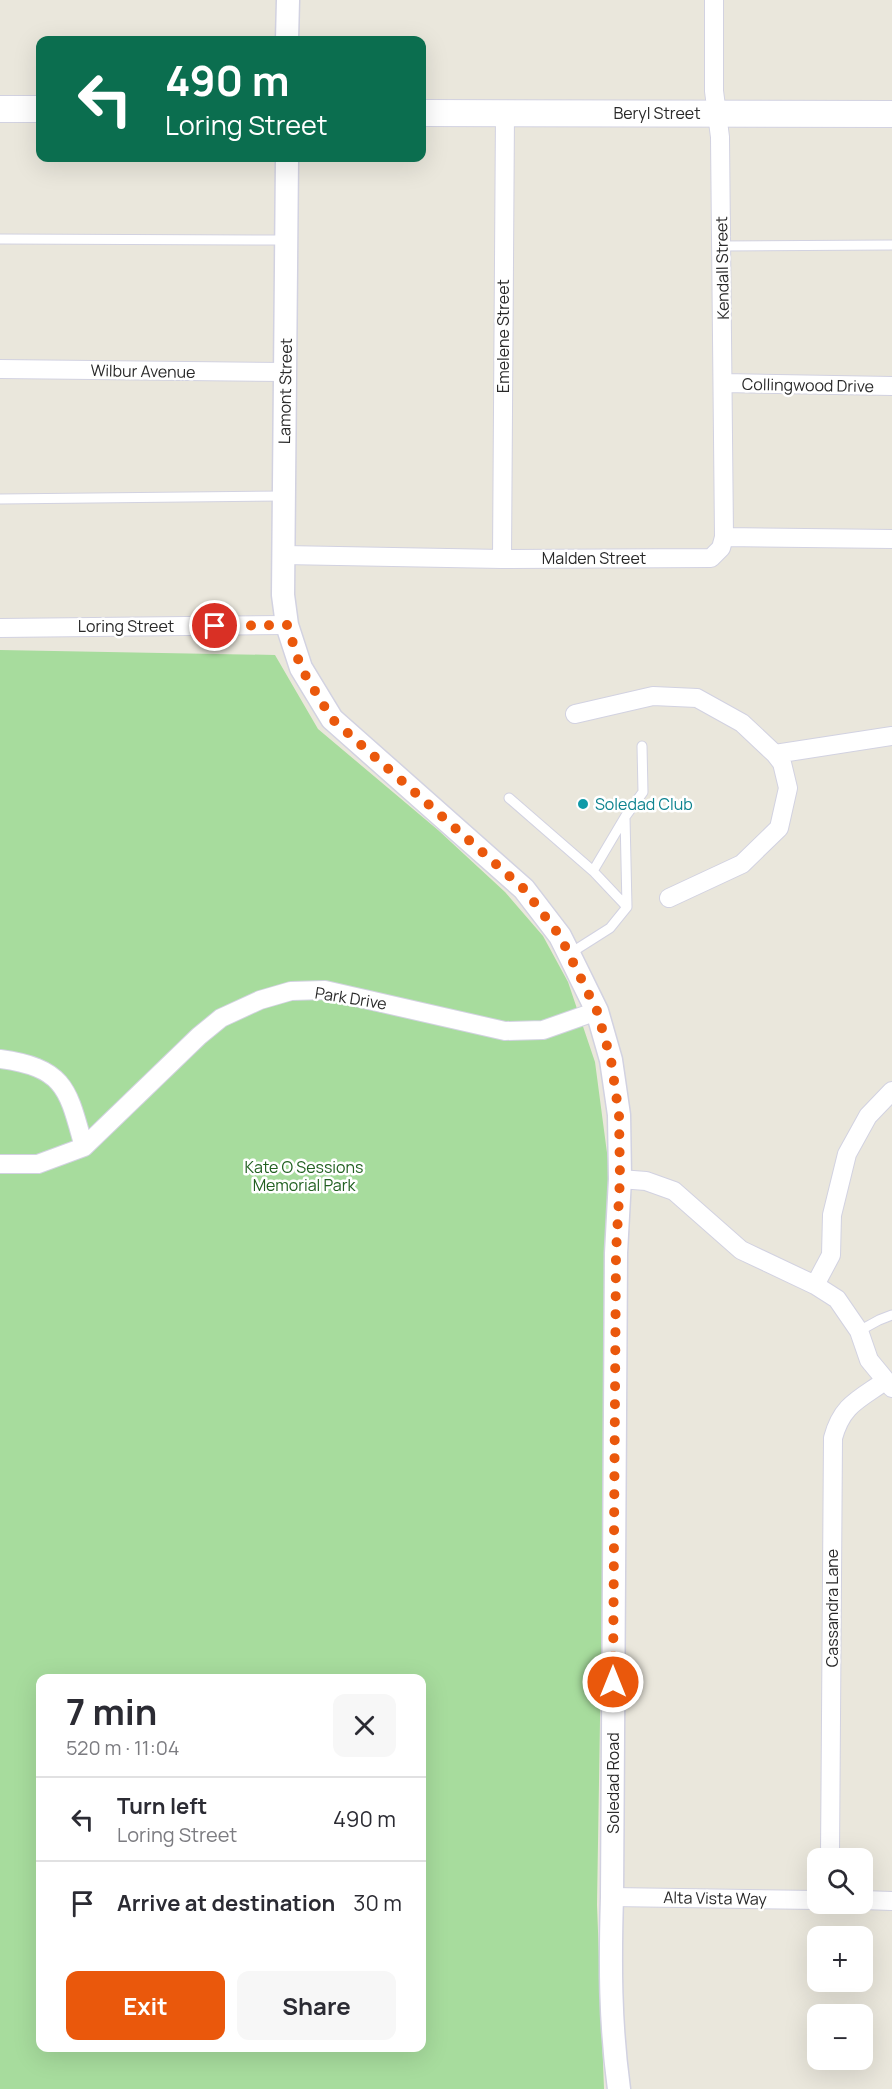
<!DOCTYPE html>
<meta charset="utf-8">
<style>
:root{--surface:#fff;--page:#f7f7f7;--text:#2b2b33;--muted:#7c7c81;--line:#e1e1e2;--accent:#ea580c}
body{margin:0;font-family:Manrope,sans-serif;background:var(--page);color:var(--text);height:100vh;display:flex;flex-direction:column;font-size:22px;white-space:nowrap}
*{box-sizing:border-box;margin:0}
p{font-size:20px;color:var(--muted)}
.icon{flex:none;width:33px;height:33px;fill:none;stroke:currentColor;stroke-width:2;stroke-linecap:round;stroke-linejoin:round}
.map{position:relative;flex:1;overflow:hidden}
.sheet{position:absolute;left:36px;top:1674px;width:390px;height:378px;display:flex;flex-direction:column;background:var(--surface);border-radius:12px;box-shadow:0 6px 24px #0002}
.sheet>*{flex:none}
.guide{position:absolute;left:36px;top:36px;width:390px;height:126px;border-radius:12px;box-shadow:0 6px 24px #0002;background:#0b6e4f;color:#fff;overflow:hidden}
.fabs{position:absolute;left:807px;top:1848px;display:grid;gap:12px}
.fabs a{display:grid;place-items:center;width:66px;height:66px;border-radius:12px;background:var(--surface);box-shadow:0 6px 24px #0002;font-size:30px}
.pin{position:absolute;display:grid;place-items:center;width:51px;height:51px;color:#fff;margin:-26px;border:3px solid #fff;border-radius:50%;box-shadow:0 2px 6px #0007}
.me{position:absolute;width:66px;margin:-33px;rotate:0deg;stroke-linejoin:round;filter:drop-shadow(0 0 4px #0008)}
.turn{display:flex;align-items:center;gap:21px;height:126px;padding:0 30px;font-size:27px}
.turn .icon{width:78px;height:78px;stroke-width:2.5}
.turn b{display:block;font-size:42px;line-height:51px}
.round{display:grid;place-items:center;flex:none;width:63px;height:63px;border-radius:12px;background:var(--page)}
.overview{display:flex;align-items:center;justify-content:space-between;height:102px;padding:0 30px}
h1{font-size:36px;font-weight:700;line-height:45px}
.action{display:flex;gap:12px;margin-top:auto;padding:12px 30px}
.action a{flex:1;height:69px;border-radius:12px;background:var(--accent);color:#fff;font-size:24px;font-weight:700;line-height:69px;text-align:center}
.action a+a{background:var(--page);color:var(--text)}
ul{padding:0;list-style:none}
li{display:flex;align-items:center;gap:18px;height:84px;padding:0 30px;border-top:2px solid var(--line)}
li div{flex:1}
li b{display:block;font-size:22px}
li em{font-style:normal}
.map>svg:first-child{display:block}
.green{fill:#a7dc9d;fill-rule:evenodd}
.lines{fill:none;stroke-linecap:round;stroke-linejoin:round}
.service-casing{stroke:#d2d2e1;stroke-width:11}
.minor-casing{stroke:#d2d2e1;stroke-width:20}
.tertiary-casing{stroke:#d2d2e1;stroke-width:25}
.secondary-casing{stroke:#d2d2e1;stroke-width:28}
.service{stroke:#fff;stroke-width:9}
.minor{stroke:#fff;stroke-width:18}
.tertiary{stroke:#fff;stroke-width:22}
.secondary{stroke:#fff;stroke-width:26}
.route{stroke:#ea580c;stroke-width:10;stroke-dasharray:0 18}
.culture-dot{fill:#0f9aa8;stroke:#fff;stroke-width:2}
.labels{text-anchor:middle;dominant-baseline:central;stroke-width:5;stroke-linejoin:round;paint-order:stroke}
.street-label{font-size:16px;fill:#292929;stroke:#fff}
.culture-label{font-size:16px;fill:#0d838f;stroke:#fff;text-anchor:start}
.park-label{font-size:16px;fill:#216020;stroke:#fff}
</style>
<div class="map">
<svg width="892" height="2089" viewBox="0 0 892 2089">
<rect width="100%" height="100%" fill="#eae7dc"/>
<path class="green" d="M 0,650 L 275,655 L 318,729 L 438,830 L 505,892 L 543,936 L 568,982 L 595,1062 L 609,1168 L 597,1905 L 604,2089 L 0,2089 ZM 40,1678 L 422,1678 L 422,2048 L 40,2048 Z"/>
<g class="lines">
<defs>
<path id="service" d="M 0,239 L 287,240
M 722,246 L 892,245
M 0,499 L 284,496
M 509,798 L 593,871
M 625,817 L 593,871 L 627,907
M 569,954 L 610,928 L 627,907 L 625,817 L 643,792 L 642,746
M 859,1331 L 879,1320 L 892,1315"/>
<path id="minor" d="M 0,369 L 285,372
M 724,383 L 892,386
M 724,537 L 892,539
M 284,555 L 502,559 L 711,558 L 721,548 L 724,537 L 720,137 L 714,91 L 714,0
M 502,559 L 505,112
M 0,628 L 287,625
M 575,714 L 653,696 L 697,698 L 742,723 L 775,754 L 782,763 L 788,788 L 779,828 L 742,864 L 669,898
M 775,754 L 892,736
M 0,1059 C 66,1068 68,1090 84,1147
M 0,1164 L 38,1164 L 84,1147 L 199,1036 L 221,1018 L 260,1000 L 291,991 L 325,990 L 505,1031 L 543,1030 L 597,1011
M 620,1179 L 646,1181 L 674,1191 L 741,1250 L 815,1285 L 837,1299 L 859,1331 L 869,1360 L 892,1388
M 815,1285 L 831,1255 L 832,1215 L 847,1154 L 868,1116 L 892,1091
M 830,1858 L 833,1438 C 842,1405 858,1400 885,1381
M 612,1897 L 818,1900
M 862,1900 L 892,1901"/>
<path id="tertiary" d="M 287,40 L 288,0
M 287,158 L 283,595 L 287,625 L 301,668 L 332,719 L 524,889 L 560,936 L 569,954 L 597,1011 L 611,1060 L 619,1115 L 620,1179 L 616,1253 L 612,1897 C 610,1962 610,2024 619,2089"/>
<path id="secondary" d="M 0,109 L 40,109
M 422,113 L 892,114"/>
</defs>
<use href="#service" class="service-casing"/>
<use href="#minor" class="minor-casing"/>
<use href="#tertiary" class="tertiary-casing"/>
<use href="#secondary" class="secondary-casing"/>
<use href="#service" class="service"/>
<use href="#minor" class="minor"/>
<use href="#tertiary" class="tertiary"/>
<use href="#secondary" class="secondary"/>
</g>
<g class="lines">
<path class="route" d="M 215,626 L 287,625 L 301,668 L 332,719 L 524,889 L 560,936 L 597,1011 L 611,1060 L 619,1115 L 620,1179 L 616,1253 L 613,1682"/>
</g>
<circle class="culture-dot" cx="583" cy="804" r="6"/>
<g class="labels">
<g class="street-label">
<text x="657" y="113">Beryl Street</text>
<text transform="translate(722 268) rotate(-91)">Kendall Street</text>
<text transform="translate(503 336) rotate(-90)">Emelene Street</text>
<text transform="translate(143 371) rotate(1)">Wilbur Avenue</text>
<text transform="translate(808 385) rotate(1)">Collingwood Drive</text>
<text transform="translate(285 391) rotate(-89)">Lamont Street</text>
<text x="594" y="558">Malden Street</text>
<text x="126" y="626">Loring Street</text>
<text transform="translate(351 998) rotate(9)">Park Drive</text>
<text transform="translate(832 1608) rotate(-90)">Cassandra Lane</text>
<text transform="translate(613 1783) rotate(-90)">Soledad Road</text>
<text transform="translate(715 1898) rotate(1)">Alta Vista Way</text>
</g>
<g class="culture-label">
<text x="595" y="804">Soledad Club</text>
</g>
<g class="park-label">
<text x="304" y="1167">Kate O Sessions<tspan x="304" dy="18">Memorial Park</tspan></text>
</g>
</g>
</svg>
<div class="fabs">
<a><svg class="icon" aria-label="search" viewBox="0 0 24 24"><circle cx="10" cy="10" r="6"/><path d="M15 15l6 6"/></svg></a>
<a>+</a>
<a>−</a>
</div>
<div class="pin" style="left:215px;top:626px;background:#d93025"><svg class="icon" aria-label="arrive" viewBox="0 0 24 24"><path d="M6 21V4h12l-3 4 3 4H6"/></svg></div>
<svg class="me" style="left:613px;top:1682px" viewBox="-20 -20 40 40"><circle r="17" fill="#ea580c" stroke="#fff" stroke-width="3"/><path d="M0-11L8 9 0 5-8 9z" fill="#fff"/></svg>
<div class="guide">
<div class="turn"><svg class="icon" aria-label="left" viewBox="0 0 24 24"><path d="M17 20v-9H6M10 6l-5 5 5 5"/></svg><div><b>490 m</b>Loring Street</div></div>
</div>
<section class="sheet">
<div class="overview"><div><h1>7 min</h1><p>520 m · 11:04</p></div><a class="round"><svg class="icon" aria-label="close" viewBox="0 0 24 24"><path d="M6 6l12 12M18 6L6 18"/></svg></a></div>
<ul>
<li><svg class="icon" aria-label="left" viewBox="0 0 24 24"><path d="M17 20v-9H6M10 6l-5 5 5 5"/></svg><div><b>Turn left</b><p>Loring Street</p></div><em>490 m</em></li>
<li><svg class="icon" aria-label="arrive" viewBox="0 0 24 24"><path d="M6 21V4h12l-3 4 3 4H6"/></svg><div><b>Arrive at destination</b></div><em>30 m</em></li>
</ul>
<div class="action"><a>Exit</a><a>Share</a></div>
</section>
</div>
